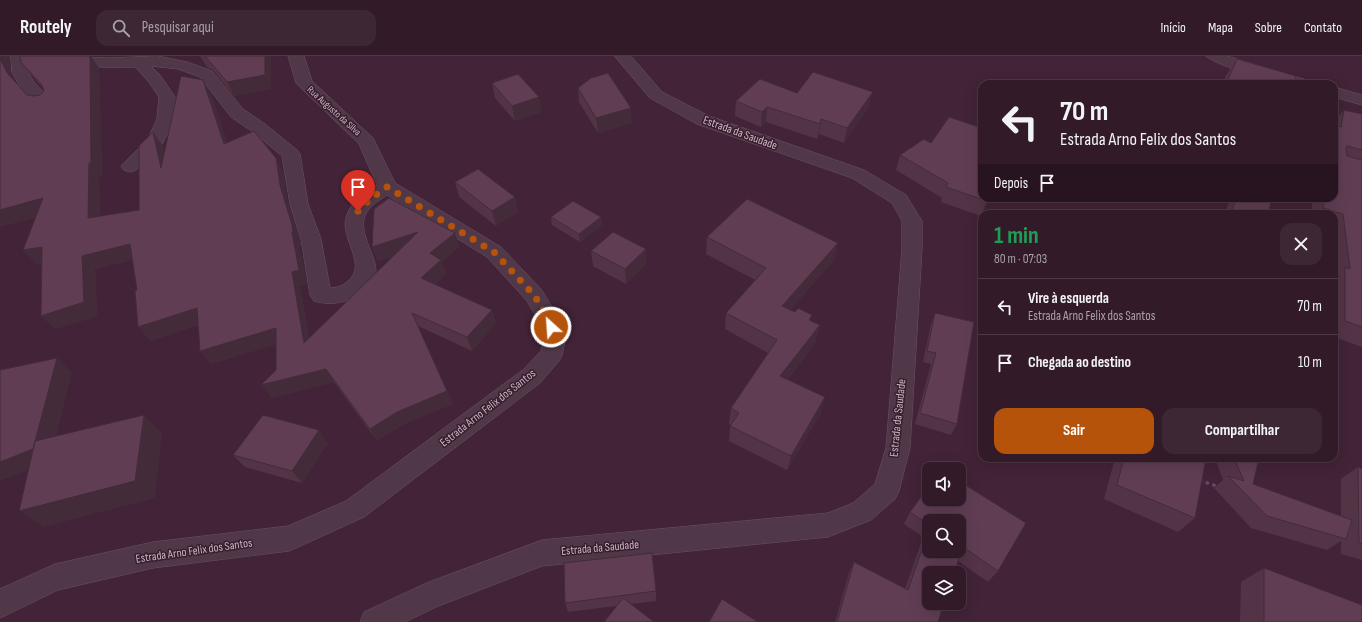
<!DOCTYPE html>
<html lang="pt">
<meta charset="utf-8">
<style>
:root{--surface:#321a29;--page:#3d2735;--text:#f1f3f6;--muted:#a8a1a8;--line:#4d3846;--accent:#b45309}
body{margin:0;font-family:"Sofia Sans Condensed",sans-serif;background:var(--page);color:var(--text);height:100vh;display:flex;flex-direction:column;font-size:15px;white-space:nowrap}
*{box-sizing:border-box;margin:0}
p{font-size:13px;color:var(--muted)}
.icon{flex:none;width:22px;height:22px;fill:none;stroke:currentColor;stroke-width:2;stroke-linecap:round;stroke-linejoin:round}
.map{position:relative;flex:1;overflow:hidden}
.drawer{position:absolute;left:978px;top:154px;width:360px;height:252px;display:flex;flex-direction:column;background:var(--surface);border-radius:12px;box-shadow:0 4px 16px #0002,0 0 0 1px var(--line)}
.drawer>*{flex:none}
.banner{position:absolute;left:978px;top:24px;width:360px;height:122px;border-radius:12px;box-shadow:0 4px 16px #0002,0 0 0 1px var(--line);background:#321a29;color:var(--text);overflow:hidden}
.controls{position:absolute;left:922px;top:406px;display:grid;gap:8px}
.controls a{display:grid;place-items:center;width:44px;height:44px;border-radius:8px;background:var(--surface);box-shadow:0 4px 16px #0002,0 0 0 1px var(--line);font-size:20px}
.pin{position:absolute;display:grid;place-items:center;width:34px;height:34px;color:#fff;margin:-41px -17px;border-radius:50% 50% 50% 0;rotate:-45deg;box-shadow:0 0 4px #0007}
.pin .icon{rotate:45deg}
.me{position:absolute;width:44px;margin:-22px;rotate:334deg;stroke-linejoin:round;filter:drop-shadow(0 0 3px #0008)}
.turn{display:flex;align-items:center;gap:14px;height:84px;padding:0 16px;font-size:18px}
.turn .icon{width:52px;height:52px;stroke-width:2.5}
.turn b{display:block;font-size:28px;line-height:34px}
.then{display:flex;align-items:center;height:38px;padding:0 16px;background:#0003;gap:8px;font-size:15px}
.round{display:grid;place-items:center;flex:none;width:42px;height:42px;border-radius:12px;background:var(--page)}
.summary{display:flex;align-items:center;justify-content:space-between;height:68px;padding:0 16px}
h1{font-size:24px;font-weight:700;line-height:30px;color:#1e9e55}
.primary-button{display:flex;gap:8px;margin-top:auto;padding:8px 16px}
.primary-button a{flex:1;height:46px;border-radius:12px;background:var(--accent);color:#fff;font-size:16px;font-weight:700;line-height:46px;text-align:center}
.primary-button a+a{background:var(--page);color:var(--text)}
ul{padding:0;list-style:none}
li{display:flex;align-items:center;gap:12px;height:56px;padding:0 16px;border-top:1px solid var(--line)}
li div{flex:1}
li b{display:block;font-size:15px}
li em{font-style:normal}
header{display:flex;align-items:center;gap:24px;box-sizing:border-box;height:56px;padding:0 20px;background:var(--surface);border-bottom:1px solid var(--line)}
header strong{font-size:19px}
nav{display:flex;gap:22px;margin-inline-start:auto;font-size:14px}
.search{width:280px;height:36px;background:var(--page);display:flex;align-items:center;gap:10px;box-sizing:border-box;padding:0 14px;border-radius:12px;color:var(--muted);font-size:15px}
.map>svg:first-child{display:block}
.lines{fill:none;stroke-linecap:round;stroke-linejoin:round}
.minor-casing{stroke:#6c5363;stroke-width:1}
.path{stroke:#634b65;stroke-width:3;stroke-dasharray:3.5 3.5;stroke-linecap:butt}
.minor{fill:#513848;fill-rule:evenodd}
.wall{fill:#533447;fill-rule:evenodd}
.shaded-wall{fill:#432b3a}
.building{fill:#603d53;stroke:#432b3a}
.route{stroke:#b45309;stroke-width:7;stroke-dasharray:0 12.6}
.labels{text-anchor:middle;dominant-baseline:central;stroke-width:3;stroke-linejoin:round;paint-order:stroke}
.far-street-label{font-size:10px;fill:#ccb5c3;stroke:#371d2d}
.street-label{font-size:12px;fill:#ccb5c3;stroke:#371d2d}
</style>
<header>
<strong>Routely</strong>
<div class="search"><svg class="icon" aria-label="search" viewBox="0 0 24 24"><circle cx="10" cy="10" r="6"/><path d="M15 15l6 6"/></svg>Pesquisar aqui</div>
<nav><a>Início</a><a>Mapa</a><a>Sobre</a><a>Contato</a></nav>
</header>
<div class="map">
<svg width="1362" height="566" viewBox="0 0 1362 566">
<rect width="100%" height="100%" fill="#422337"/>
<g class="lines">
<defs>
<path id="minor" d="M 11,0 L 27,0 C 26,24 37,28 51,44 L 53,48 L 51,52 L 45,53 L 39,52 L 20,31 L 12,16 Z
M 56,0 L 109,2 L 157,0 L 187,6 L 212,15 L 243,53 L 265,68 L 297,94 L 300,98 L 308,148 L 321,183 L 330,232 C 337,232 342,230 347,226 C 369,210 340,183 346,162 C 350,146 363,137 377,129 L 359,88 L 296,27 L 288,0 L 304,0 L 312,25 L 373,82 L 395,127 L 501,191 L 541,233 L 558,261 L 566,281 L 562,299 L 559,305 L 540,327 L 364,461 L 298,491 L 289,495 L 153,512 L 58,534 L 0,562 L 0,533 L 55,508 L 153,486 L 288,470 L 346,445 L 524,313 L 541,295 L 544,281 L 537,262 L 527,245 L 487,201 L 387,139 C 378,145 366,152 364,163 C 359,192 399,219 355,241 C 341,248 328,249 314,245 L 310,239 L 301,183 L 290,148 L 282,100 L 253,76 L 231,61 L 200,21 L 178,13 L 151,10 L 160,19 L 175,41 L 175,63 L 161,90 L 136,114 L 130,116 L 124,114 L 121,110 L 148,83 L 157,63 L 159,41 L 148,25 L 135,11 C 118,11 66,14 56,0 Z
M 615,0 L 631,0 L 662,36 L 709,60 L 864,114 L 906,139 L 922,165 L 922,193 L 910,392 L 899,435 L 895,443 L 871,464 L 828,481 L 542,510 L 436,551 L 405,566 L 360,566 L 364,556 L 429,526 L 542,484 L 828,457 L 853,447 L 875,428 L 886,392 L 902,193 L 902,165 L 892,147 L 852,122 L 697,68 L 650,42 Z
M 1206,0 L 1227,0 L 1310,25 L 1312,28 C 1304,28 1295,29 1287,28 C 1275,27 1212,8 1206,0 Z
M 1334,31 L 1362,39 L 1362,49 L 1334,41 Z"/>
</defs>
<use href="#minor" class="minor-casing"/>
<path class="path" d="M 1199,424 L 1219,431"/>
<use href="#minor" class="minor"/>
</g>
<path class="wall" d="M 20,0 L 91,0 L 99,12 L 102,121 L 99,121 L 100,160 L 139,154 L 163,90 L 164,97 L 211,38 L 227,86 L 283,116 L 287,144 L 300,183 L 301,190 L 299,190 L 307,228 L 300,230 L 309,282 L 394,200 L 378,205 L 372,191 L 455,177 L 459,191 L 442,206 L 446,218 L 435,228 L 496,267 L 472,295 L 418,270 L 453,348 L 404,368 L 377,385 L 334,326 L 271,342 L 276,314 L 276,288 L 211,308 L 200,295 L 198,269 L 150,285 L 137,234 L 132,204 L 95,213 L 97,260 L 55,273 L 41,260 L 42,207 L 37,208 L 23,194 L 36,162 L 11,17 L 16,27 L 27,39 L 34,40 L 40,39 L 44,35 L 43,32 L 32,20 L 21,6 Z
M 200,0 L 271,0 L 271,33 L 234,40 L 213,14 L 207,11 Z
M 1237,3 L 1294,28 L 1223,28 L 1225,21 Z
M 492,27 L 539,41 L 541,56 L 515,65 L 495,42 Z
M 578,32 L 632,67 L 598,77 L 579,46 Z
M 797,37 L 869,51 L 844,87 L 819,78 L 817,83 L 766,66 L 761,71 L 735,60 L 736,45 Z
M 1344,54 L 1362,58 L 1362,291 L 1334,281 L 1334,158 L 1311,158 L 1313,142 L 1334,142 L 1334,66 Z
M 900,99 L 982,142 L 990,142 L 981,160 L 941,146 L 942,142 L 896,114 Z
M 455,126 L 515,141 L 518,156 L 496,170 L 459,141 Z
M 1230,142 L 1272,142 L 1268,158 L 1224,158 L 1231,142 Z
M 551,161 L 601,161 L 602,169 L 580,186 L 552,169 Z
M 707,181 L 838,187 L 834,204 L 790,254 L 795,256 L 812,259 L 810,264 L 816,286 L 787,324 L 821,357 L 787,414 L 729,385 L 730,370 L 731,369 L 729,368 L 731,352 L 768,297 L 725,273 L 726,257 L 755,224 L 706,198 Z
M 591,195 L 646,208 L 626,228 L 593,210 Z
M 935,257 L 957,368 L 951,379 L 915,368 L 931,308 L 923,306 L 931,268 Z
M 328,387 L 302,427 L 245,411 L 233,399 Z
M 1115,402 L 1206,402 L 1195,462 L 1178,476 L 1104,443 Z
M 1215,402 L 1259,402 L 1253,428 L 1341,460 L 1341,423 L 1358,411 L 1362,413 L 1362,504 L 1341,498 L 1341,485 L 1327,494 L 1251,472 L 1214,432 L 1223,424 Z
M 959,425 L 1026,467 L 998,515 L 988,526 L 958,505 L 954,517 L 929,517 L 929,547 L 944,547 L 938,566 L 835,566 L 849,517 L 854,506 L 905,533 L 923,481 L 904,468 L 910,456 L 929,430 L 929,443 L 959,443 ZM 929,465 L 959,465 L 959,495 L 929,495 Z
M 1264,512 L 1362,566 L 1240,566 L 1241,526 Z
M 656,535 L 656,545 L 568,556 L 565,547 Z"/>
<path class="shaded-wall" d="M 0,0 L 10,0 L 11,17 L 19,32 L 8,18 L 0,3 Z
M 90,0 L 91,0 L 99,12 L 102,121 L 99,121 L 100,176 L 88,162 Z
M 265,0 L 271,0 L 271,33 L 234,40 L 227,26 Z
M 203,24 L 211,38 L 232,102 L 224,88 Z
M 873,36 L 869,51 L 844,87 L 847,72 Z
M 539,41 L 541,56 L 515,65 L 512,50 Z
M 767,51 L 766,66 L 761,71 L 762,56 Z
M 631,52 L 632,67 L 598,77 L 596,62 Z
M 821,63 L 819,78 L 817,83 Z
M 153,76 L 163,90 L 171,126 L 161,112 Z
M 276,102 L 283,116 L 287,144 L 300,183 L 301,190 L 299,190 L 307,228 L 300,230 L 312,300 L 304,287 L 292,216 Z
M 515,141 L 518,156 L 496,170 L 492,155 Z
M 43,142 L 55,157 L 0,171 L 0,154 Z
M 989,142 L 990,142 L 981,160 L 987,145 Z
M 601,161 L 602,169 L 580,186 L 579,178 Z
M 418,176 L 423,190 L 378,205 L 372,191 Z
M 455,177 L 459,191 L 442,206 L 446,218 L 427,236 L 421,222 L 430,197 Z
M 838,187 L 834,204 L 779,266 L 782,250 Z
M 130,188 L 141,202 L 95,213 L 97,260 L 55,273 L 41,260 L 82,200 Z
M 42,191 L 55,205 L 37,208 L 23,194 Z
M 646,193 L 646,208 L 626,228 L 625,213 Z
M 197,252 L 207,266 L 150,285 L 138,271 Z
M 492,254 L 496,267 L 472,295 L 467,281 Z
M 820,269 L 816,286 L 777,336 L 780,320 Z
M 276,272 L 285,286 L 211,308 L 200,295 Z
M 57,302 L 72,316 L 50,406 L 0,425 L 0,406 Z
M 326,313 L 334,326 L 271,342 L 261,329 Z
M 447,335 L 453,348 L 404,368 L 377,385 L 370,373 L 397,356 Z
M 825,341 L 821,357 L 787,414 L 791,400 Z
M 144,359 L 162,377 L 155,442 L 44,471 L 19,455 Z
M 319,374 L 328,387 L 302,427 L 292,415 Z"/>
<path class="building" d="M 20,0 L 90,0 L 91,107 L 89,107 L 88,162 L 139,154 L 139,90 L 153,76 L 161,112 L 181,20 L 203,24 L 224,88 L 254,75 L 276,102 L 280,129 L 292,169 L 293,176 L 292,176 L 299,214 L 292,216 L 304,287 L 418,176 L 372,191 L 374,153 L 389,142 L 455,177 L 430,197 L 441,204 L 421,222 L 492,254 L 467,281 L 412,257 L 447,335 L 397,356 L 370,373 L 326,313 L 261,329 L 276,314 L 276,272 L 200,295 L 197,252 L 138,271 L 135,235 L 137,234 L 130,188 L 82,200 L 84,246 L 41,260 L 42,191 L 23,194 L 43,142 L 0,154 L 0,3 L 8,18 L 27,39 L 34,40 L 40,39 L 44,35 L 42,29 L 21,6 Z
M 205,0 L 265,0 L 265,19 L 227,26 Z
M 1237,3 L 1296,20 L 1294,28 L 1226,28 Z
M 813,16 L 873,36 L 847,72 L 821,63 L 820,68 L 767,51 L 762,56 L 736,45 L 760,23 L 797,37 Z
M 608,17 L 631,52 L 596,62 L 578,32 L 591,22 Z
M 518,18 L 539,41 L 512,50 L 492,27 Z
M 1344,54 L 1362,58 L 1362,94 L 1348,90 L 1346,91 L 1347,100 L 1362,104 L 1362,271 L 1345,265 L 1345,211 L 1350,213 L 1343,158 L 1323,152 L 1325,142 L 1334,142 L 1334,99 L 1336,99 L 1338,70 L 1341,71 Z
M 949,61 L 982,72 L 982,142 L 989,142 L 987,145 L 946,131 L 948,127 L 900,99 L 924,83 L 931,87 Z
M 478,113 L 515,141 L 492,155 L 455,126 Z
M 1237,142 L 1272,142 L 1268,158 L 1230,158 Z
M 747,143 L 838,187 L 782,250 L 795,256 L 798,252 L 812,259 L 809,264 L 820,269 L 780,320 L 825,341 L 791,400 L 730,370 L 739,357 L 731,352 L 777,284 L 726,257 L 766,212 L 707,181 Z
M 573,145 L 601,161 L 579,178 L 551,161 Z
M 613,176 L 646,193 L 625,213 L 591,195 Z
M 935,257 L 974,266 L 957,368 L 920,357 L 936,297 L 927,295 Z
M 57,302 L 33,393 L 0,406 L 0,314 Z
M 144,359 L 135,425 L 19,455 L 35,385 Z
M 263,359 L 319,374 L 292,415 L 233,399 Z
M 1124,402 L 1206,402 L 1195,462 L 1117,429 Z
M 1234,402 L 1259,402 L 1253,428 L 1352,464 L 1346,483 L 1267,460 L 1228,420 L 1244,425 Z
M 1358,411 L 1362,413 L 1362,488 L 1359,487 Z
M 959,425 L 1026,467 L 998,515 L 963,491 L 954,517 L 929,517 L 929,547 L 944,547 L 938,566 L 837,566 L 854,506 L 908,534 L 929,473 L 929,495 L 959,495 L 959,465 L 929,465 L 929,469 L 910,456 L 929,430 L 929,443 L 959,443 Z
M 652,497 L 656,535 L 565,547 L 564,507 Z
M 1264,512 L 1362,549 L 1362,566 L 1264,566 Z
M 623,542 L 654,566 L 604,566 Z
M 722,543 L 758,566 L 709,566 Z"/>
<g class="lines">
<path class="route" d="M 358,155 L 371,142 L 387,131 L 494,196 L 534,239 L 547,260 L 551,271"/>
</g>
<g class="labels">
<g class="far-street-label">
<text transform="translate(334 55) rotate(42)">Rua Augusto da Silva</text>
</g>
<g class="street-label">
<text transform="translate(740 77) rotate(20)">Estrada da Saudade</text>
<text transform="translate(488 352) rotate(-38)">Estrada Arno Felix dos Santos</text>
<text transform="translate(898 362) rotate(-84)">Estrada da Saudade</text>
<text transform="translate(600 492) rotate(-5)">Estrada da Saudade</text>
<text transform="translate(194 495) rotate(-8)">Estrada Arno Felix dos Santos</text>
</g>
</g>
</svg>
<div class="controls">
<a><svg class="icon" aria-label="sound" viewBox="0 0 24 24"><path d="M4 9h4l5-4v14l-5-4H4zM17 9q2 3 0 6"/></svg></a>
<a><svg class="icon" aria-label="search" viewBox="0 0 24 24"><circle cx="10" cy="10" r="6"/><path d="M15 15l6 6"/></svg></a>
<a><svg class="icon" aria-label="layers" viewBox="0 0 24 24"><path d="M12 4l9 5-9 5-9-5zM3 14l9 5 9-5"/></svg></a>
</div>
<div class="pin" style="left:358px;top:155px;background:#d93025"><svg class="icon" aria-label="arrive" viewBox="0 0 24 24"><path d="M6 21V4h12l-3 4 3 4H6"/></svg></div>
<svg class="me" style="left:551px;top:271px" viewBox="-20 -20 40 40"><circle r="17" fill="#b45309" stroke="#fff" stroke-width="3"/><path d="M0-11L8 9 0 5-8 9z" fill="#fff"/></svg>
<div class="banner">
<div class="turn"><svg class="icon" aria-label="left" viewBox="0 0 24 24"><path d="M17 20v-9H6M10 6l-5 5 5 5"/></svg><div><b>70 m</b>Estrada Arno Felix dos Santos</div></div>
<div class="then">Depois<svg class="icon" aria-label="arrive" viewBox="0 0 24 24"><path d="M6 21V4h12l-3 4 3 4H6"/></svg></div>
</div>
<section class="drawer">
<div class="summary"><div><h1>1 min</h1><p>80 m · 07:03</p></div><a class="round"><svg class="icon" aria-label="close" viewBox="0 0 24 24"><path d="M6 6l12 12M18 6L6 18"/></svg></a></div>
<ul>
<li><svg class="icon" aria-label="left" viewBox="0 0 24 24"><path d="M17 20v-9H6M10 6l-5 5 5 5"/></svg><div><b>Vire à esquerda</b><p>Estrada Arno Felix dos Santos</p></div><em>70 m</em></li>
<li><svg class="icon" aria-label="arrive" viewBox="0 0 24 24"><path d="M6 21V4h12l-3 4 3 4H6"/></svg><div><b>Chegada ao destino</b></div><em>10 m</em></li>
</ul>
<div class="primary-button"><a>Sair</a><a>Compartilhar</a></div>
</section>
</div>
